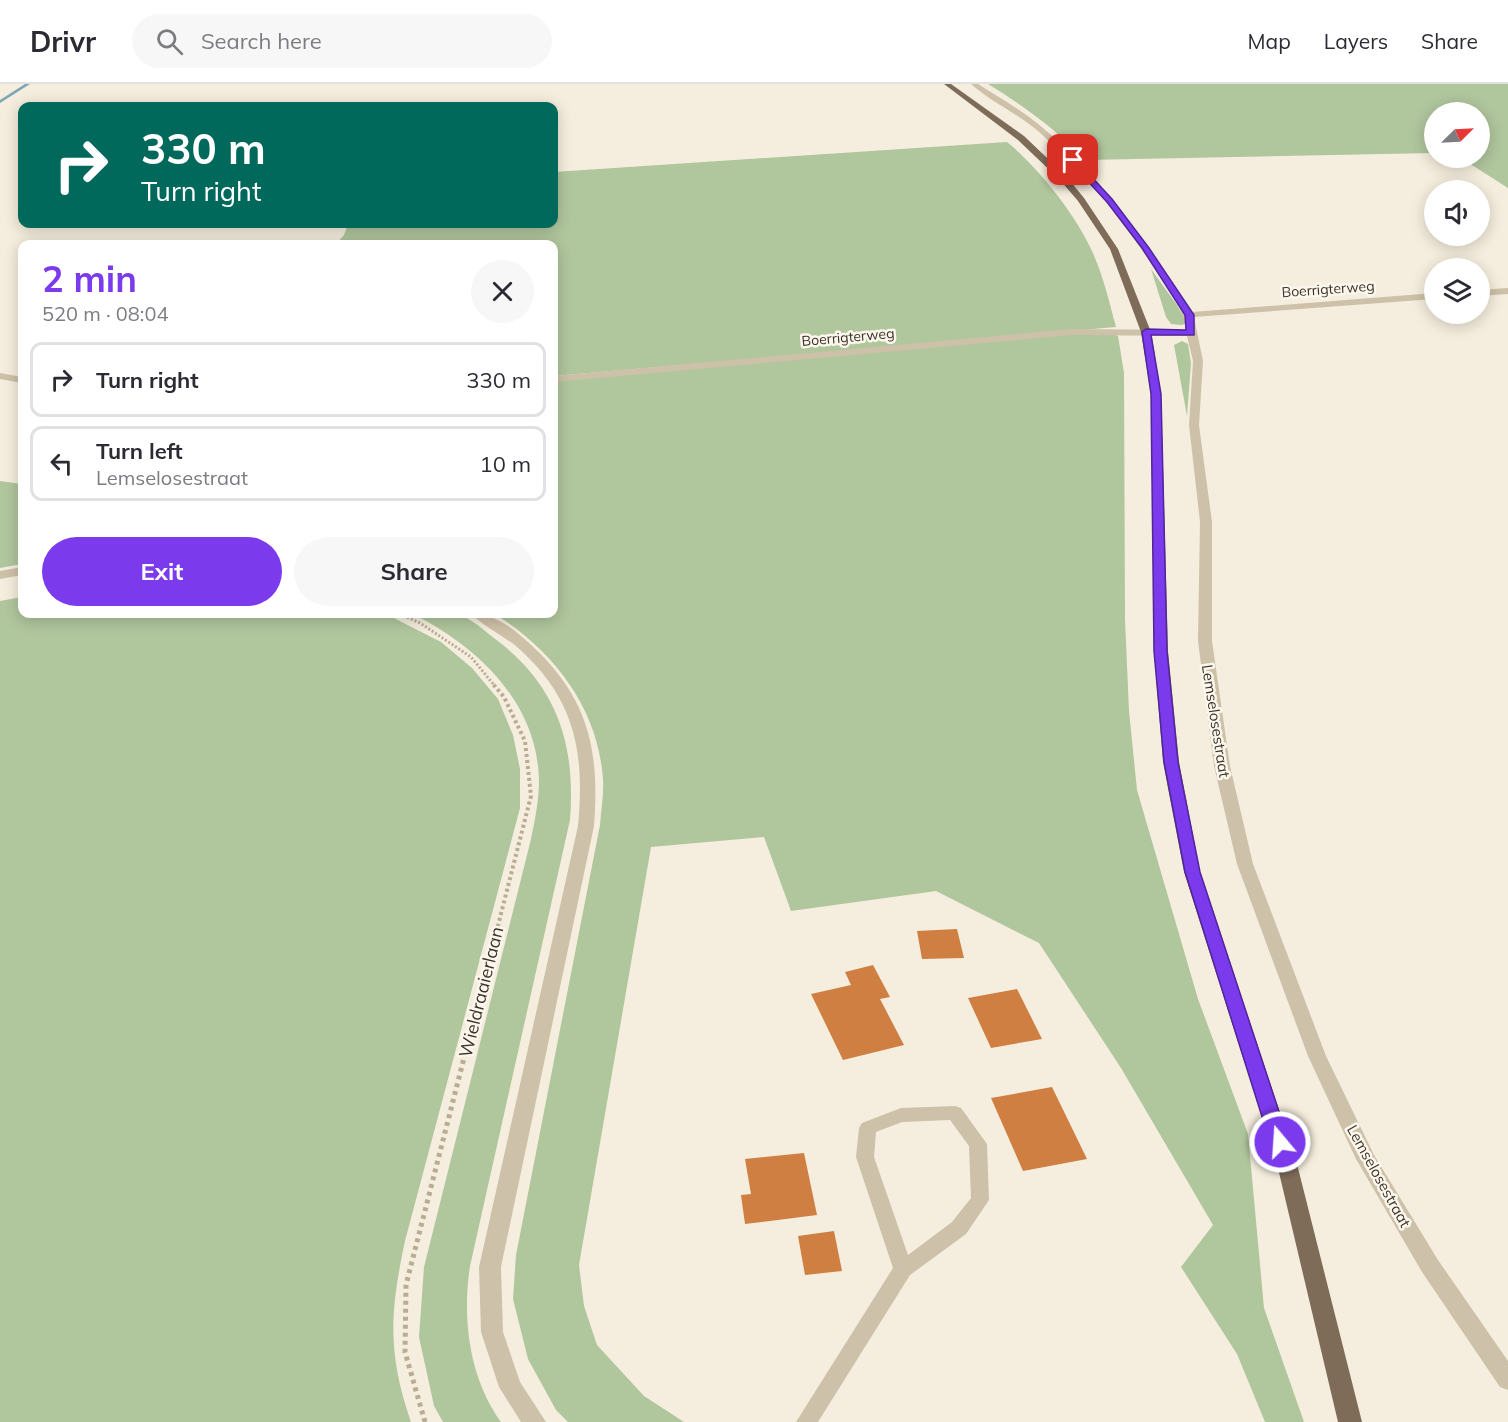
<!DOCTYPE html>
<meta charset="utf-8">
<style>
:root{--surface:#fff;--page:#f7f7f7;--text:#2b2b33;--muted:#7c7c81;--line:#e1e1e2;--accent:#7c3aed}
body{margin:0;font-family:Mulish,sans-serif;background:var(--page);color:var(--text);height:100vh;display:flex;flex-direction:column;font-size:22px;white-space:nowrap}
*{box-sizing:border-box;margin:0}
p{font-size:20px;color:var(--muted)}
.icon{flex:none;width:33px;height:33px;fill:none;stroke:currentColor;stroke-width:2;stroke-linecap:round;stroke-linejoin:round}
.map{position:relative;flex:1;overflow:hidden}
.side{position:absolute;left:18px;top:156px;width:540px;height:378px;display:flex;flex-direction:column;background:var(--surface);border-radius:12px;box-shadow:0 3px 15px #0003}
.side>*{flex:none}
.top-card{position:absolute;left:18px;top:18px;width:540px;height:126px;border-radius:12px;box-shadow:0 3px 15px #0003;background:#00695c;color:#fff;overflow:hidden}
.needle{width:39px;rotate:66deg}
.controls{position:absolute;left:1424px;top:18px;display:grid;gap:12px}
.controls a{display:grid;place-items:center;width:66px;height:66px;border-radius:50%;background:var(--surface);box-shadow:0 3px 15px #0003;font-size:30px}
.pin{position:absolute;display:grid;place-items:center;width:51px;height:51px;color:#fff;margin:-26px;border-radius:12px;box-shadow:0 3px 9px #0006}
.me{position:absolute;width:66px;margin:-33px;rotate:342deg;stroke-linejoin:round;filter:drop-shadow(0 0 4px #0008)}
.turn{display:flex;align-items:center;gap:21px;height:126px;padding:0 24px;font-size:27px}
.turn .icon{width:78px;height:78px;stroke-width:2.5}
.turn b{display:block;font-size:42px;line-height:51px}
.round{display:grid;place-items:center;flex:none;width:63px;height:63px;border-radius:32px;background:var(--page)}
.overview{display:flex;align-items:center;justify-content:space-between;height:102px;padding:0 24px}
h1{font-size:36px;font-weight:700;line-height:45px;color:var(--accent)}
.action{display:flex;gap:12px;margin-top:auto;padding:12px 24px}
.action a{flex:1;height:69px;border-radius:36px;background:var(--accent);color:#fff;font-size:24px;font-weight:700;line-height:69px;text-align:center}
.action a+a{background:var(--page);color:var(--text)}
ul{padding:0;list-style:none}
li{display:flex;align-items:center;gap:18px;height:75px;margin:0 12px 9px;padding:0 12px;border:3px solid var(--line);border-radius:12px}
li div{flex:1}
li b{display:block;font-size:22px}
li em{font-style:normal}
header{display:flex;align-items:center;gap:36px;box-sizing:border-box;height:84px;padding:0 30px;background:var(--surface);border-bottom:2px solid var(--line)}
header strong{font-size:28px}
nav{display:flex;gap:33px;margin-inline-start:auto;font-size:21px}
.search{width:420px;height:54px;background:var(--page);display:flex;align-items:center;gap:15px;box-sizing:border-box;padding:0 21px;border-radius:33px;color:var(--muted);font-size:22px}
.map>svg:first-child{display:block}
.green{fill:#b0c69d}
.lines{fill:none;stroke-linecap:round;stroke-linejoin:round}
.stream{fill:#7ba7b5;fill-rule:evenodd}
.building{fill:#cf7f42}
.path-far2{stroke:#baab93;stroke-width:3;stroke-dasharray:2 2;stroke-linecap:butt}
.path-far1{stroke:#baab93;stroke-width:4;stroke-dasharray:3 3;stroke-linecap:butt}
.path{stroke:#baab93;stroke-width:5;stroke-dasharray:4 4;stroke-linecap:butt}
.service{fill:#cec1a9;fill-rule:evenodd}
.minor{fill:#cec1a9;fill-rule:evenodd}
.tertiary{fill:#cec1a9;fill-rule:evenodd}
.primary{fill:#7e6c59;fill-rule:evenodd}
.route{fill:#7c3aed;stroke:#51269a;stroke-width:1.5}
.labels{text-anchor:middle;dominant-baseline:central;stroke-width:5;stroke-linejoin:round;paint-order:stroke}
.far-street-label{font-size:14px;fill:#3b3229;stroke:#fcf7ec}
.street-label{font-size:15px;fill:#3b3229;stroke:#fcf7ec}
.near-street-label{font-size:18px;fill:#3b3229;stroke:#fcf7ec}
</style>
<header>
<strong>Drivr</strong>
<div class="search"><svg class="icon" aria-label="search" viewBox="0 0 24 24"><circle cx="10" cy="10" r="6"/><path d="M15 15l6 6"/></svg>Search here</div>
<nav><a>Map</a><a>Layers</a><a>Share</a></nav>
</header>
<div class="map">
<svg width="1508" height="1338" viewBox="0 0 1508 1338">
<rect width="100%" height="100%" fill="#f5eede"/>
<path class="green" d="M 988,0 L 1508,0 L 1508,104 L 1461,74 L 1479,74 L 1479,28 L 1434,28 L 1434,69 L 1086,76 C 1056,46 1024,22 988,0 Z
M 1007,58 C 1039,84 1075,130 1092,167 C 1103,191 1109,217 1116,243 L 554,292 L 554,160 L 336,160 L 344,151 L 348,140 L 554,140 L 554,88 Z
M 1151,185 L 1177,221 L 1187,239 L 1182,241 L 1171,240 L 1166,233 Z
M 1070,250 L 1113,250 L 1118,252 L 1124,289 L 1125,535 L 1129,627 L 1137,706 L 1198,915 L 1248,1050 L 1264,1224 L 1304,1338 L 1265,1338 L 1237,1270 L 1181,1183 L 1213,1141 L 1121,984 L 1039,859 L 936,807 L 791,827 L 764,753 L 651,763 L 579,1181 L 584,1222 L 597,1261 L 644,1312 L 684,1338 L 568,1338 L 556,1326 L 528,1275 L 513,1215 L 516,1171 L 600,741 C 601,726 604,710 603,695 C 598,624 554,567 495,530 L 554,530 L 554,297 Z
M 1182,257 L 1188,260 L 1191,279 L 1187,332 L 1174,261 Z
M 0,397 L 22,400 L 22,480 L 0,484 Z
M 22,513 L 22,530 L 386,530 L 441,558 L 472,584 L 498,615 L 513,651 L 520,685 L 520,724 L 405,1157 C 390,1228 387,1268 411,1338 L 0,1338 L 0,517 Z
M 413,530 C 426,529 441,528 454,530 C 467,531 480,543 490,551 C 556,599 576,657 570,736 L 470,1182 C 462,1234 469,1294 501,1338 L 443,1338 L 434,1322 L 419,1253 L 424,1183 L 531,755 C 535,736 539,716 539,696 C 537,618 478,563 413,530 Z"/>
<g class="lines">
<path class="stream" d="M 25,0 L 30,0 L 0,19 L 0,16 Z"/>
</g>
<path class="building" d="M 957,845 L 964,874 L 922,875 L 917,847 Z
M 873,881 L 890,913 L 880,915 L 904,961 L 843,976 L 811,910 L 851,901 L 845,888 Z
M 1017,905 L 1042,955 L 991,964 L 968,914 Z
M 1052,1003 L 1087,1075 L 1023,1087 L 991,1014 Z
M 804,1069 L 817,1131 L 745,1140 L 741,1111 L 751,1110 L 745,1075 Z
M 834,1147 L 842,1187 L 805,1191 L 798,1152 Z"/>
<g class="lines">
<path class="path-far2" d="M 400,530 L 420,539 L 471,573 L 494,601"/>
<path class="path-far1" d="M 477,924 L 531,712 L 525,657 L 504,613 L 493,600"/>
<path class="path" d="M 425,1338 L 405,1268 L 406,1201 L 477,923"/>
<path class="service" d="M 955,1022 L 961,1024 L 987,1060 L 989,1116 L 966,1150 L 910,1191 L 818,1338 L 796,1338 L 893,1184 L 856,1073 L 859,1044 L 862,1039 L 901,1024 ZM 950,1036 L 969,1062 L 971,1114 L 952,1138 L 908,1171 L 874,1073 L 876,1048 L 902,1038 Z"/>
<path class="minor" d="M 971,0 L 978,0 C 1000,14 1023,27 1043,44 C 1104,95 1148,162 1192,228 L 1434,209 L 1434,215 L 1194,233 L 1203,277 L 1199,341 L 1212,438 L 1212,557 L 1230,682 L 1253,780 L 1326,972 L 1374,1071 L 1438,1176 L 1508,1277 L 1508,1306 L 1500,1303 L 1422,1188 L 1356,1075 L 1308,972 L 1237,780 L 1214,682 L 1198,557 L 1200,438 L 1189,341 L 1193,277 L 1187,252 L 1072,251 L 554,298 L 554,292 L 1072,245 L 1186,246 C 1184,224 1169,208 1158,190 C 1124,138 1085,88 1038,47 C 1017,29 991,18 971,0 Z
M 1508,204 L 1508,210 L 1479,212 L 1479,206 Z
M 0,289 L 22,293 L 22,299 L 0,295 Z"/>
<path class="tertiary" d="M 22,483 L 22,491 L 0,495 L 0,487 Z
M 472,530 C 495,530 511,543 528,558 C 588,612 600,664 594,742 L 501,1183 L 503,1248 L 520,1298 L 546,1338 L 521,1338 L 499,1303 L 481,1248 L 479,1183 L 578,742 C 585,667 575,614 516,562 C 506,554 476,537 472,530 Z"/>
<path class="primary" d="M 944,0 L 951,0 L 1024,52 L 1066,92 L 1084,114 L 1118,165 L 1151,248 L 1161,310 L 1168,567 L 1179,678 L 1200,788 L 1297,1080 L 1362,1338 L 1338,1338 L 1277,1080 L 1184,788 L 1163,678 L 1154,567 L 1151,310 L 1141,248 L 1110,165 L 1078,117 L 1060,96 L 1018,56 Z"/>
</g>
<path class="route" d="M 1070,75 L 1075,75 L 1112,115 L 1149,164 L 1194,231 L 1194,251 L 1151,251 L 1161,310 L 1167,567 L 1178,678 L 1200,788 L 1289,1058 L 1286,1063 L 1280,1065 L 1273,1063 L 1270,1058 L 1185,788 L 1164,678 L 1154,567 L 1151,310 L 1142,248 L 1146,245 L 1186,246 L 1185,231 L 1142,164 L 1107,118 L 1070,78 Z"/>
<g class="labels">
<g class="far-street-label">
<text transform="translate(1328 205) rotate(-4)">Boerrigterweg</text>
<text transform="translate(848 253) rotate(-5)">Boerrigterweg</text>
</g>
<g class="street-label">
<text transform="translate(1216 637) rotate(81)">Lemselosestraat</text>
<text transform="translate(1379 1092) rotate(61)">Lemselosestraat</text>
</g>
<g class="near-street-label">
<text transform="translate(481 908) rotate(-76)">Wieldraaierlaan</text>
</g>
</g>
</svg>
<div class="controls">
<a><svg class="needle" viewBox="-14 -14 28 28"><path d="M0-13l5 13h-10z" fill="#e53935"/><path d="M0 13l5-13h-10z" fill="#7c7c81"/></svg></a>
<a><svg class="icon" aria-label="sound" viewBox="0 0 24 24"><path d="M4 9h4l5-4v14l-5-4H4zM17 9q2 3 0 6"/></svg></a>
<a><svg class="icon" aria-label="layers" viewBox="0 0 24 24"><path d="M12 4l9 5-9 5-9-5zM3 14l9 5 9-5"/></svg></a>
</div>
<div class="pin" style="left:1073px;top:76px;background:#d93025"><svg class="icon" aria-label="arrive" viewBox="0 0 24 24"><path d="M6 21V4h12l-3 4 3 4H6"/></svg></div>
<svg class="me" style="left:1280px;top:1058px" viewBox="-20 -20 40 40"><circle r="17" fill="#7c3aed" stroke="#fff" stroke-width="3"/><path d="M0-11L8 9 0 5-8 9z" fill="#fff"/></svg>
<div class="top-card">
<div class="turn"><svg class="icon" aria-label="right" viewBox="0 0 24 24"><path d="M7 20v-9h11M14 6l5 5-5 5"/></svg><div><b>330 m</b>Turn right</div></div>
</div>
<section class="side">
<div class="overview"><div><h1>2 min</h1><p>520 m · 08:04</p></div><a class="round"><svg class="icon" aria-label="close" viewBox="0 0 24 24"><path d="M6 6l12 12M18 6L6 18"/></svg></a></div>
<ul>
<li><svg class="icon" aria-label="right" viewBox="0 0 24 24"><path d="M7 20v-9h11M14 6l5 5-5 5"/></svg><div><b>Turn right</b></div><em>330 m</em></li>
<li><svg class="icon" aria-label="left" viewBox="0 0 24 24"><path d="M17 20v-9H6M10 6l-5 5 5 5"/></svg><div><b>Turn left</b><p>Lemselosestraat</p></div><em>10 m</em></li>
</ul>
<div class="action"><a>Exit</a><a>Share</a></div>
</section>
</div>
